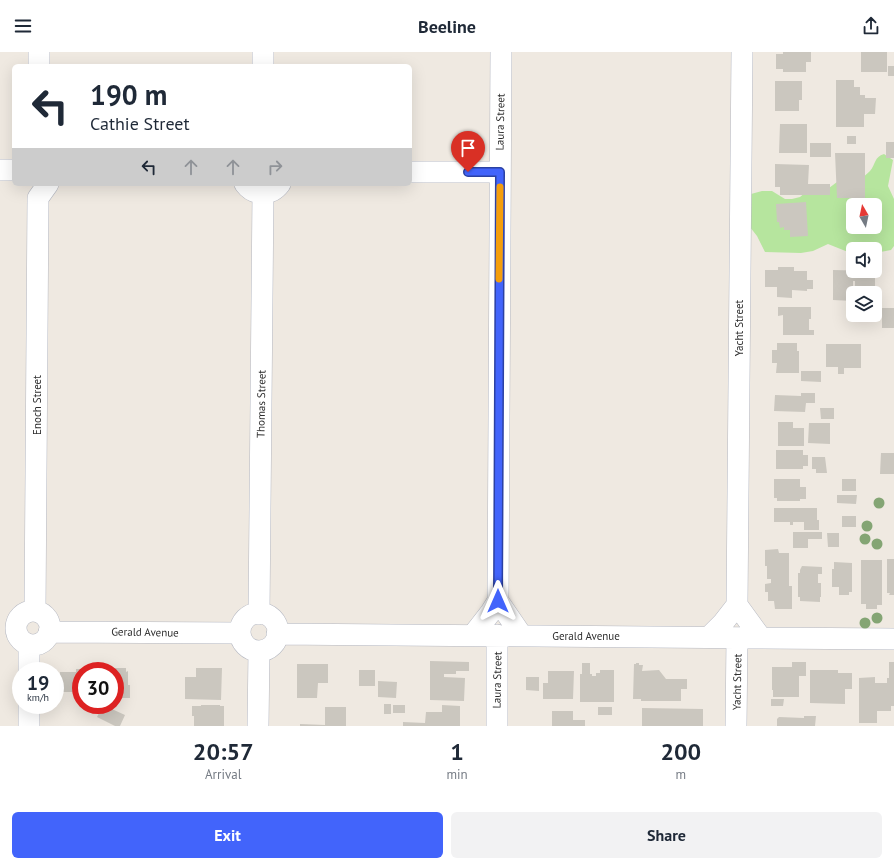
<!DOCTYPE html>
<style>
:root{--surface:#fff;--page:#f2f2f3;--text:#1f2937;--muted:#747a83;--accent:#4264fb}
body{margin:0;font-family:"PT Sans",sans-serif;background:var(--page);color:var(--text);height:100vh;display:flex;flex-direction:column;font-size:15px;white-space:nowrap}
*{box-sizing:border-box;margin:0}
p{font-size:13px;color:var(--muted)}
.icon{flex:none;width:22px;height:22px;fill:none;stroke:currentColor;stroke-width:2;stroke-linecap:round;stroke-linejoin:round}
.map{position:relative;height:674px;overflow:hidden}
.side{display:flex;flex-direction:column;background:var(--surface);flex:1}
.side>*{flex:none}
.banner{position:absolute;left:12px;top:12px;width:400px;height:122px;border-radius:6px;box-shadow:0 4px 16px #0002;background:#fff;color:var(--text);overflow:hidden}
.needle{width:26px;rotate:351deg}
.controls{position:absolute;left:846px;top:146px;display:grid;gap:8px}
.controls a{display:grid;place-items:center;width:36px;height:36px;border-radius:6px;background:var(--surface);box-shadow:0 4px 16px #0002;font-size:20px}
.speed{position:absolute;left:12px;top:610px;display:flex;gap:8px;font-size:20px;font-weight:700;text-align:center}
.speed>*{display:grid;place-content:center;width:52px;height:52px;border-radius:50%;background:var(--surface);box-shadow:0 4px 16px #0002;line-height:1}
.speed small{font-size:10px;font-weight:400}
.speed .limit{border:6px solid #d22;background:#fff;color:#111}
.pin{position:absolute;display:grid;place-items:center;width:34px;height:34px;color:#fff;margin:-41px -17px;border-radius:50% 50% 50% 0;rotate:-45deg;box-shadow:0 0 4px #0007}
.pin .icon{rotate:45deg}
.me{position:absolute;width:44px;margin:-22px;rotate:0deg;stroke-linejoin:round;filter:drop-shadow(0 0 3px #0008)}
.turn{display:flex;align-items:center;gap:14px;height:84px;padding:0 12px;font-size:18px}
.turn .icon{width:52px;height:52px;stroke-width:2.5}
.turn b{display:block;font-size:28px;line-height:34px}
.lanes{display:flex;align-items:center;height:38px;padding:0 12px;background:#0003;justify-content:center;gap:20px;direction:ltr}
.lanes .off{opacity:.35}
.eta{display:flex;justify-content:space-evenly;align-items:center;height:68px;text-align:center}
.eta b{font-size:24px;font-weight:600;line-height:28px}
.action{display:flex;gap:8px;margin-top:auto;padding:8px 12px}
.action a{flex:1;height:46px;border-radius:6px;background:var(--accent);color:#fff;font-size:16px;font-weight:600;line-height:46px;text-align:center}
.action a+a{background:var(--page);color:var(--text)}
header{display:flex;justify-content:space-between;align-items:center;height:52px;padding:0 12px;background:var(--surface);font-size:18px;font-weight:600}
.map>svg:first-child{display:block}
.green{fill:#b6e59e;fill-rule:evenodd}
.building{fill:#cbc7bf}
.lines{fill:none;stroke-linecap:round;stroke-linejoin:round}
.minor-casing{stroke:#b4b7c1;stroke-width:22}
.minor{stroke:#fff;stroke-width:21}
.tree{fill:#84a574}
.route-casing{stroke:#2b41a3;stroke-width:10}
.route{stroke:#4264fb;stroke-width:7}
.slow{stroke:#f59e0b;stroke-width:7}
.labels{text-anchor:middle;dominant-baseline:central;stroke-width:3;stroke-linejoin:round;paint-order:stroke}
.street-label{font-size:11px;fill:#2e2e2e;stroke:#fff}
</style>
<header><svg class="icon" aria-label="menu" viewBox="0 0 24 24"><path d="M4 6h16M4 12h16M4 18h16"/></svg>Beeline<svg class="icon" aria-label="share" viewBox="0 0 24 24"><path d="M12 15V3M7 8l5-5 5 5M5 13v7h14v-7"/></svg></header>
<div class="map">
<svg width="894" height="674" viewBox="0 0 894 674">
<rect width="100%" height="100%" fill="#efe9e1"/>
<path class="green" d="M 884,102 L 893,108 L 888,134 L 894,147 L 894,194 L 891,198 L 875,201 L 875,197 L 853,197 L 853,202 L 828,192 L 813,199 L 801,201 L 765,200 L 757,184 L 746,170 L 751,142 L 762,139 L 772,139 L 785,147 L 792,147 L 800,145 L 806,140 L 825,139 L 841,127 L 860,128 C 863,125 867,122 870,119 C 876,112 874,105 884,102 ZM 853,153 L 875,153 L 875,175 L 853,175 Z"/>
<path class="building" d="M 783,0 L 811,0 L 811,10 L 806,10 L 806,20 L 783,20 L 783,17 L 776,17 L 776,2 L 783,2 Z
M 861,0 L 887,0 L 887,20 L 861,20 Z
M 888,14 L 894,14 L 894,24 L 888,24 Z
M 836,28 L 854,28 L 854,35 L 860,35 L 860,43 L 865,43 L 865,46 L 876,46 L 875,62 L 864,62 L 864,75 L 836,75 Z
M 775,29 L 802,29 L 802,48 L 799,48 L 799,59 L 775,59 Z
M 780,72 L 807,72 L 807,101 L 779,101 Z
M 847,84 L 856,84 L 856,92 L 847,92 Z
M 886,90 L 894,90 L 894,106 L 886,106 Z
M 810,91 L 831,91 L 831,105 L 810,105 Z
M 835,101 L 865,101 L 865,146 L 837,146 Z
M 775,112 L 809,113 L 808,132 L 830,132 L 830,143 L 780,143 L 780,135 L 775,135 Z
M 806,150 L 808,184 L 790,185 L 790,178 L 784,178 L 784,175 L 780,176 L 779,170 L 777,170 L 776,152 Z
M 778,215 L 794,215 L 794,219 L 807,219 L 807,228 L 813,228 L 813,237 L 807,237 L 807,239 L 792,238 L 792,246 L 777,245 L 777,235 L 765,235 L 765,218 L 778,218 Z
M 833,218 L 875,219 L 875,241 L 855,241 L 855,229 L 853,229 L 853,249 L 833,248 Z
M 778,255 L 811,255 L 811,267 L 809,267 L 809,278 L 814,278 L 814,283 L 783,283 L 783,263 L 778,264 Z
M 882,256 L 894,256 L 894,276 L 882,276 Z
M 777,291 L 797,291 L 797,299 L 799,299 L 799,321 L 776,321 L 777,311 L 772,311 L 772,298 L 777,298 Z
M 826,292 L 861,292 L 861,316 L 844,316 L 844,322 L 838,322 L 838,315 L 826,315 Z
M 801,319 L 821,319 L 821,330 L 801,329 Z
M 801,341 L 815,341 L 815,351 L 806,351 L 805,360 L 774,359 L 775,343 L 801,344 Z
M 820,356 L 834,356 L 834,367 L 821,367 Z
M 778,370 L 793,370 L 793,376 L 804,376 L 804,394 L 778,394 Z
M 809,371 L 830,371 L 830,392 L 808,391 Z
M 776,398 L 803,398 L 803,403 L 808,403 L 808,414 L 803,414 L 803,417 L 776,417 Z
M 881,401 L 894,401 L 894,422 L 880,422 Z
M 812,405 L 825,405 L 827,421 L 816,421 L 816,417 L 812,417 Z
M 774,427 L 800,427 L 800,435 L 806,435 L 806,447 L 800,447 L 800,449 L 777,449 L 777,446 L 774,446 Z
M 842,427 L 856,427 L 856,439 L 842,439 Z
M 837,443 L 857,443 L 856,452 L 837,451 Z
M 774,456 L 817,456 L 817,468 L 819,468 L 819,478 L 804,478 L 804,470 L 793,470 L 793,473 L 790,473 L 790,470 L 774,470 Z
M 842,464 L 856,464 L 856,475 L 842,475 Z
M 793,480 L 822,480 L 822,487 L 808,487 L 808,496 L 793,496 Z
M 827,481 L 839,481 L 839,495 L 828,495 Z
M 778,497 L 779,501 L 789,501 L 789,534 L 792,534 L 792,557 L 775,557 L 774,549 L 768,549 L 768,540 L 765,540 L 765,532 L 771,531 L 771,527 L 767,527 L 767,514 L 765,514 L 765,498 Z
M 887,507 L 894,507 L 894,543 L 889,543 L 890,541 L 887,541 Z
M 861,508 L 882,508 L 882,553 L 877,553 L 877,557 L 866,557 L 866,552 L 861,552 Z
M 834,510 L 852,511 L 852,540 L 849,540 L 849,543 L 839,543 L 839,535 L 832,535 L 832,517 L 834,517 Z
M 802,514 L 822,515 L 822,522 L 818,522 L 818,531 L 821,531 L 821,545 L 820,545 L 820,550 L 800,549 L 800,545 L 798,545 L 798,521 L 800,521 L 800,518 Z
M 430,609 L 469,610 L 469,619 L 456,619 L 456,622 L 444,622 L 444,625 L 465,626 L 464,649 L 430,648 Z
M 792,610 L 806,610 L 806,624 L 799,624 L 799,645 L 773,645 L 773,638 L 772,638 L 772,615 L 792,615 Z
M 889,610 L 894,610 L 894,654 L 891,654 L 891,659 L 877,659 L 877,671 L 859,671 L 859,626 L 875,625 L 875,631 L 887,631 L 887,626 L 889,626 Z
M 582,611 L 590,611 L 590,622 L 592,622 L 592,624 L 596,624 L 596,621 L 600,621 L 600,618 L 614,618 L 614,650 L 580,650 L 580,622 L 582,622 Z
M 636,611 L 639,611 L 639,613 L 643,613 L 642,619 L 659,618 L 666,627 L 687,627 L 687,637 L 681,637 L 681,649 L 641,649 L 641,647 L 633,647 L 634,612 L 636,612 Z
M 297,612 L 328,612 L 328,631 L 318,631 L 317,646 L 297,646 Z
M 109,616 L 126,616 L 126,620 L 128,619 L 128,633 L 130,633 L 130,646 L 115,646 L 115,619 L 108,619 Z
M 196,616 L 222,616 L 221,648 L 185,647 L 185,625 L 196,625 Z
M 76,617 L 91,617 L 91,619 L 81,619 L 81,640 L 60,640 L 60,620 L 76,620 Z
M 359,618 L 375,618 L 375,634 L 359,634 Z
M 810,618 L 838,618 L 838,621 L 852,621 L 852,637 L 845,637 L 845,652 L 810,651 Z
M 548,619 L 574,619 L 573,647 L 543,647 L 543,631 L 548,631 Z
M 526,625 L 539,625 L 539,639 L 526,638 Z
M 378,629 L 397,630 L 396,646 L 378,645 Z
M 771,647 L 784,647 L 783,654 L 771,654 Z
M 384,652 L 391,652 L 391,662 L 384,662 Z
M 103,653 L 125,663 L 120,674 L 115,674 L 97,665 Z
M 201,653 L 220,653 L 220,654 L 224,654 L 224,674 L 194,674 L 194,664 L 192,664 L 192,654 L 201,654 Z
M 393,653 L 405,653 L 405,661 L 393,661 Z
M 442,653 L 460,654 L 460,674 L 403,674 L 403,670 L 425,671 L 426,660 L 442,660 Z
M 325,655 L 346,655 L 346,674 L 300,674 L 300,672 L 325,673 Z
M 598,655 L 612,655 L 612,663 L 598,663 Z
M 642,656 L 703,657 L 703,674 L 642,674 Z
M 552,659 L 573,659 L 573,668 L 585,668 L 585,674 L 552,674 Z
M 804,664 L 816,664 L 815,674 L 777,674 L 777,667 L 779,665 L 804,666 Z"/>
<g class="lines">
<defs>
<path id="minor" d="M 39,14 L 39,0
M 263,14 L 263,0
M 0,118 L 14,118
M 410,120 L 500,120
M 245,132 C 254,144 271,144 280,132
M 498,549 L 522,584
M 737,553 L 761,586
M 35,559 L 38,146 L 48,132
M16 576a17 17 0 1 1 34 0a17 17 0 1 1-34 0Z
M240 580a19 19 0 1 1 38 0a19 19 0 1 1-38 0Z
M 259,562 L 263,141
M 49,580 L 240,581
M 277,582 L 894,587
M 473,583 L 491,560 L 498,549 L 501,0
M 709,585 L 723,571 L 737,553 L 742,0
M 29,619 L 29,593
M 29,674 L 29,653
M 258,674 L 259,599
M 497,674 L 497,583
M 736,674 L 737,586"/>
</defs>
<use href="#minor" class="minor-casing"/>
<use href="#minor" class="minor"/>
</g>
<g class="tree">
<circle cx="879" cy="451" r="5.5"/>
<circle cx="867" cy="474" r="5.5"/>
<circle cx="865" cy="487" r="5.5"/>
<circle cx="877" cy="492" r="5.5"/>
<circle cx="877" cy="566" r="5.5"/>
<circle cx="865" cy="571" r="5.5"/>
</g>
<g class="lines">
<defs>
<path id="route" d="M 468,120 L 500,120 L 498,549"/>
</defs>
<use href="#route" class="route-casing"/>
<use href="#route" class="route"/>
<path class="slow" d="M 499,227 L 500,135"/>
</g>
<g class="labels">
<g class="street-label">
<text transform="translate(500 70) rotate(-89)">Laura Street</text>
<text transform="translate(739 276) rotate(-90)">Yacht Street</text>
<text transform="translate(261 352) rotate(-89)">Thomas Street</text>
<text transform="translate(37 353) rotate(-90)">Enoch Street</text>
<text transform="translate(145 580) rotate(1)">Gerald Avenue</text>
<text x="586" y="584">Gerald Avenue</text>
<text transform="translate(497 628) rotate(-89)">Laura Street</text>
<text transform="translate(737 630) rotate(-89)">Yacht Street</text>
</g>
</g>
</svg>
<div class="controls">
<a><svg class="needle" viewBox="-14 -14 28 28"><path d="M0-13l5 13h-10z" fill="#e53935"/><path d="M0 13l5-13h-10z" fill="#747a83"/></svg></a>
<a><svg class="icon" aria-label="sound" viewBox="0 0 24 24"><path d="M4 9h4l5-4v14l-5-4H4zM17 9q2 3 0 6"/></svg></a>
<a><svg class="icon" aria-label="layers" viewBox="0 0 24 24"><path d="M12 4l9 5-9 5-9-5zM3 14l9 5 9-5"/></svg></a>
</div>
<div class="speed"><div>19<small>km/h</small></div><div class="limit">30</div></div>
<div class="pin" style="left:468px;top:120px;background:#d93025"><svg class="icon" aria-label="arrive" viewBox="0 0 24 24"><path d="M6 21V4h12l-3 4 3 4H6"/></svg></div>
<svg class="me" style="left:498px;top:549px" viewBox="-20 -20 40 40"><path d="M0-17L14 15 0 8-14 15z" fill="#4264fb" stroke="#fff" stroke-width="4"/></svg>
<div class="banner">
<div class="turn"><svg class="icon" aria-label="left" viewBox="0 0 24 24"><path d="M17 20v-9H6M10 6l-5 5 5 5"/></svg><div><b>190 m</b>Cathie Street</div></div>
<div class="lanes"><svg class="icon" aria-label="left" viewBox="0 0 24 24"><path d="M17 20v-9H6M10 6l-5 5 5 5"/></svg><svg class="icon off" aria-label="ahead" viewBox="0 0 24 24"><path d="M12 20V5M6 11l6-6 6 6"/></svg><svg class="icon off" aria-label="ahead" viewBox="0 0 24 24"><path d="M12 20V5M6 11l6-6 6 6"/></svg><svg class="icon off" aria-label="right" viewBox="0 0 24 24"><path d="M7 20v-9h11M14 6l5 5-5 5"/></svg></div>
</div>
</div>
<section class="side">
<div class="eta">
<div><b>20:57</b><p>Arrival</p></div>
<div><b>1</b><p>min</p></div>
<div><b>200</b><p>m</p></div>
</div>
<div class="action"><a>Exit</a><a>Share</a></div>
</section>
